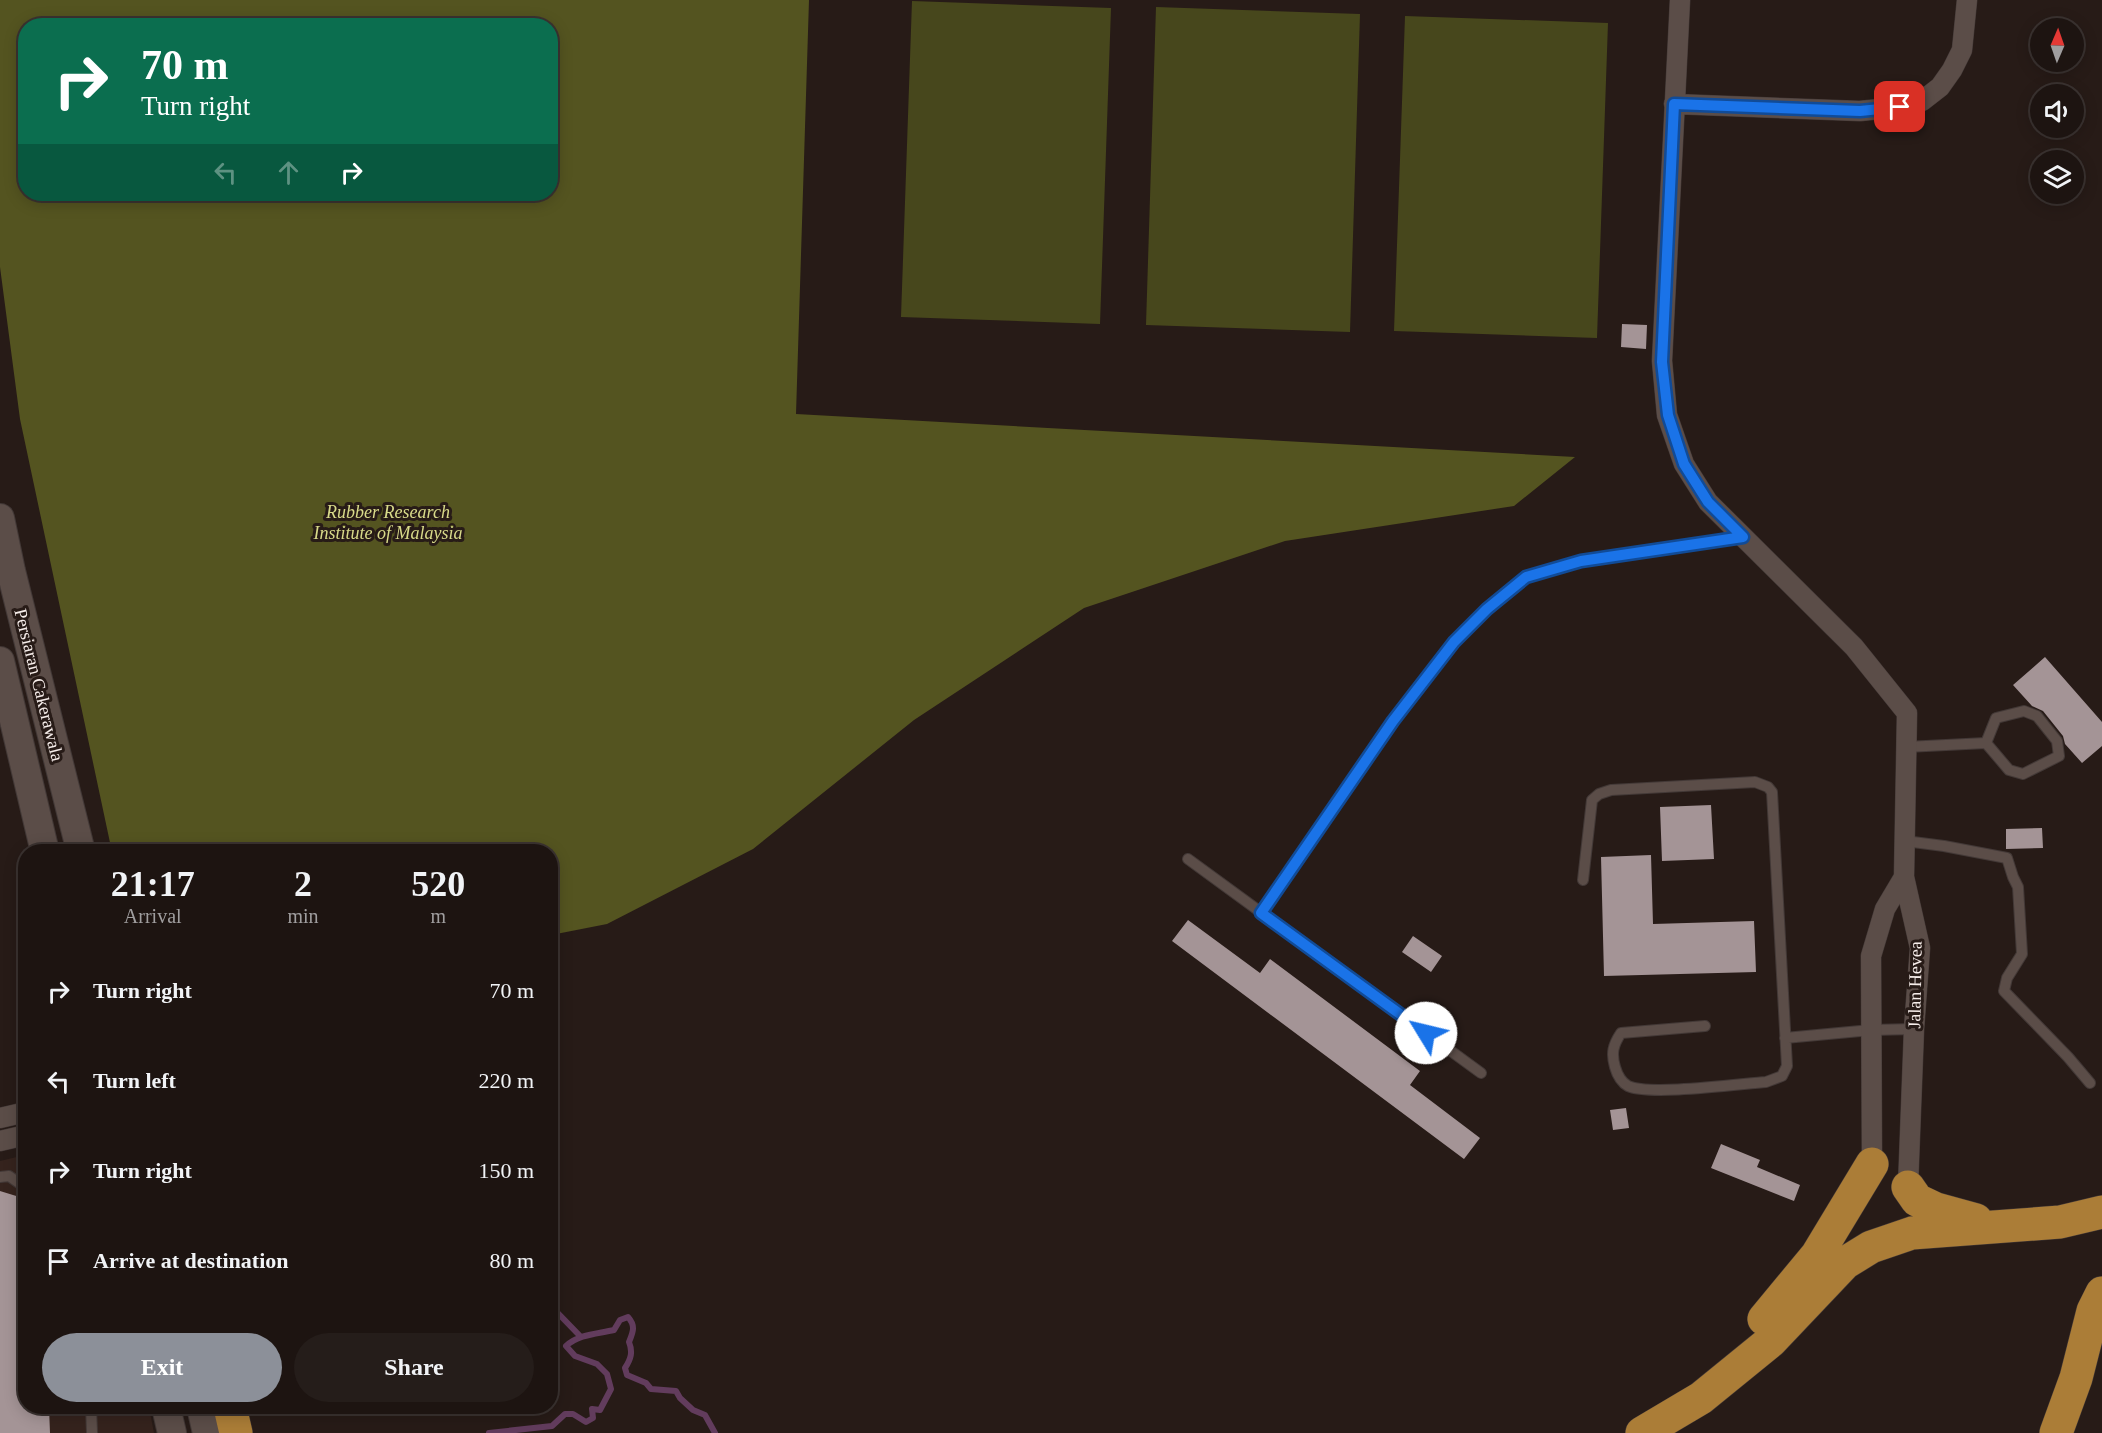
<!DOCTYPE html>
<style>
:root{--surface:#1d1411;--page:#251d1a;--text:#f1f3f6;--muted:#a09e9f;--line:#3b3331;--accent:#8c9099}
body{margin:0;font-family:Georgia,serif;background:var(--page);color:var(--text);height:100vh;display:flex;flex-direction:column;font-size:22px;white-space:nowrap}
*{box-sizing:border-box;margin:0}
p{font-size:20px;color:var(--muted)}
.icon{flex:none;width:33px;height:33px;fill:none;stroke:currentColor;stroke-width:2;stroke-linecap:round;stroke-linejoin:round}
.map{position:relative;flex:1;overflow:hidden}
.details{position:absolute;left:18px;top:844px;width:540px;height:570px;display:flex;flex-direction:column;background:var(--surface);border-radius:24px;box-shadow:0 3px 15px #0003,0 0 0 2px var(--line)}
.details>*{flex:none}
.banner{position:absolute;left:18px;top:18px;width:540px;height:183px;border-radius:24px;box-shadow:0 3px 15px #0003,0 0 0 2px var(--line);background:#0b6e4f;color:#fff;overflow:hidden}
.needle{width:39px;rotate:2deg}
.controls{position:absolute;left:2030px;top:18px;display:grid;gap:12px}
.controls a{display:grid;place-items:center;width:54px;height:54px;border-radius:50%;background:var(--surface);box-shadow:0 3px 15px #0003,0 0 0 2px var(--line);font-size:30px}
.pin{position:absolute;display:grid;place-items:center;width:51px;height:51px;color:#fff;margin:-26px;border-radius:12px;box-shadow:0 3px 9px #0006}
.me{position:absolute;width:66px;margin:-33px;rotate:306deg;stroke-linejoin:round;filter:drop-shadow(0 0 4px #0008)}
.turn{display:flex;align-items:center;gap:21px;height:126px;padding:0 24px;font-size:27px}
.turn .icon{width:78px;height:78px;stroke-width:2.5}
.turn b{display:block;font-size:42px;line-height:51px}
.lanes{display:flex;align-items:center;height:57px;padding:0 24px;background:#0003;justify-content:center;gap:30px;direction:ltr}
.lanes .off{opacity:.35}
.eta{display:flex;justify-content:space-evenly;align-items:center;height:102px;text-align:center}
.eta b{font-size:36px;font-weight:700;line-height:42px}
.button{display:flex;gap:12px;margin-top:auto;padding:12px 24px}
.button a{flex:1;height:69px;border-radius:36px;background:var(--accent);color:#fff;font-size:24px;font-weight:700;line-height:69px;text-align:center}
.button a+a{background:var(--page);color:var(--text)}
ul{padding:0;list-style:none}
li{display:flex;align-items:center;gap:18px;height:90px;padding:0 24px}
li div{flex:1}
li b{display:block;font-size:22px}
li em{font-style:normal}
.map>svg:first-child{display:block}
.built{fill:#35231d}
.green{fill:#47471c}
.forest{fill:#545420;fill-rule:evenodd}
.lines{fill:none;stroke-linecap:round;stroke-linejoin:round}
.stream{stroke:#623c5d;stroke-width:6}
.building{fill:#a49496}
.lane-casing{stroke:#433937;stroke-width:12}
.street-casing{stroke:#433937;stroke-width:21}
.secondary-casing{stroke:#433937;stroke-width:30}
.highway-casing{stroke:#433937;stroke-width:34}
.lane{stroke:#5b4d48;stroke-width:10}
.street{stroke:#5b4d48;stroke-width:20}
.secondary{stroke:#5b4d48;stroke-width:28}
.highway{stroke:#ab7d37;stroke-width:33}
.route-casing{stroke:#114b97;stroke-width:15}
.route{stroke:#1a73e8;stroke-width:10}
.labels{text-anchor:middle;dominant-baseline:central;stroke-width:6;stroke-linejoin:round;paint-order:stroke}
.park-label{font-size:18px;font-style:italic;fill:#d8da89;stroke:#271b17}
.street-label{font-size:18px;fill:#f6edea;stroke:#271b17}
</style>
<div class="map">
<svg width="2102" height="1433" viewBox="0 0 2102 1433">
<rect width="100%" height="100%" fill="#271b17"/>
<path class="built" d="M 25,1155 L 26,1407 L 149,1407 L 154,1433 L 0,1433 L 0,1161 Z"/>
<path class="green" d="M 912,1 L 1111,8 L 1100,324 L 901,317 Z
M 1156,7 L 1360,14 L 1350,332 L 1146,325 Z
M 1405,16 L 1608,23 L 1597,338 L 1394,331 Z"/>
<path class="forest" d="M 0,0 L 809,0 L 796,414 L 1575,457 L 1514,506 L 1285,541 L 1084,608 L 914,720 L 753,849 L 607,924 L 551,935 L 550,852 L 112,852 L 20,419 L 0,267 ZM 26,26 L 550,26 L 550,194 L 26,194 Z"/>
<g class="lines">
<path class="stream" d="M 550,1305 L 581,1337
M 489,1433 L 552,1426 L 565,1414 L 573,1414 L 586,1422 L 593,1418 L 592,1409 L 600,1410 L 611,1389 L 607,1374 L 597,1364 L 575,1356 L 566,1346 C 579,1334 597,1334 614,1330 L 620,1320 L 628,1317 C 636,1326 633,1332 629,1342 C 633,1352 631,1359 625,1368 L 627,1375 L 646,1383 L 651,1389 L 676,1391 L 680,1398 L 693,1410 L 705,1415 L 715,1433"/>
</g>
<path class="building" d="M 1622,324 L 1647,325 L 1646,349 L 1621,347 Z
M 2045,657 L 2102,722 L 2102,746 L 2082,763 L 2065,744 L 2063,736 L 2043,711 L 2032,706 L 2013,685 Z
M 1711,805 L 1714,859 L 1662,861 L 1660,807 Z
M 2042,828 L 2043,848 L 2006,849 L 2006,829 Z
M 1651,855 L 1653,924 L 1754,921 L 1756,972 L 1604,976 L 1601,857 Z
M 1188,920 L 1260,973 L 1270,959 L 1420,1071 L 1410,1085 L 1480,1138 L 1464,1159 L 1172,941 Z
M 1413,936 L 1442,956 L 1431,972 L 1402,952 Z
M 1626,1108 L 1629,1128 L 1613,1130 L 1610,1110 Z
M 1721,1144 L 1760,1160 L 1757,1167 L 1800,1185 L 1794,1201 L 1711,1168 Z
M 0,1191 L 26,1199 L 26,1407 L 49,1407 L 50,1433 L 0,1433 Z"/>
<g class="lines">
<defs>
<path id="lane" d="M 2024,711 L 2037,716 L 2057,741 L 2059,756 L 2023,774 L 2009,770 L 1986,743 L 1996,718 Z
M 1906,747 L 1986,743
M 1905,841 L 1944,846 L 2007,858 L 2013,877 L 2018,887 L 2022,954 L 2007,978 L 2004,991 L 2068,1057 L 2090,1083
M 1188,859 L 1481,1073
M 1583,880 L 1592,800 L 1599,794 L 1611,790 L 1755,782 L 1768,787 L 1772,792 L 1787,1066 L 1782,1076 L 1766,1082 C 1739,1084 1649,1096 1628,1086 C 1621,1082 1617,1074 1615,1067 C 1611,1053 1613,1045 1621,1033 L 1705,1026
M 1261,913 L 1393,721 L 1454,642 L 1487,609 L 1526,577 L 1581,561 L 1743,537
M 1785,1038 L 1871,1030 L 1914,1029
M 0,1177 L 9,1176 L 26,1188
M 91,1407 L 92,1433"/>
<path id="street" d="M 1680,0 L 1662,361 L 1667,415 L 1684,464 L 1708,502 L 1854,647 L 1907,713 L 1904,877 L 1920,948 L 1914,1029 L 1908,1187
M 1674,104 L 1860,111 L 1900,107 L 1922,101 L 1940,87 L 1952,70 L 1962,50 L 1967,0
M 0,1118 L 26,1112
M 0,1141 L 26,1135
M 1872,1164 L 1871,956 L 1885,909 L 1904,877"/>
<path id="secondary" d="M 0,518 L 11,571 L 81,852
M 0,661 L 45,852
M 166,1407 L 172,1433
M 201,1407 L 207,1433"/>
<path id="highway" d="M 1908,1187 L 1917,1200 L 1936,1209 L 1976,1220
M 1764,1319 L 1817,1255 L 1872,1164
M 230,1407 L 236,1433
M 1642,1433 L 1701,1398 L 1771,1341 L 1845,1263 L 1871,1247 L 1912,1233 L 2060,1222 L 2102,1212
M 2056,1433 L 2076,1378 L 2093,1311 L 2102,1293"/>
</defs>
<use href="#lane" class="lane-casing"/>
<use href="#street" class="street-casing"/>
<use href="#secondary" class="secondary-casing"/>
<use href="#highway" class="highway-casing"/>
<use href="#lane" class="lane"/>
<use href="#street" class="street"/>
<use href="#secondary" class="secondary"/>
<use href="#highway" class="highway"/>
</g>
<g class="lines">
<defs>
<path id="route" d="M 1426,1033 L 1261,913 L 1393,721 L 1454,642 L 1487,609 L 1526,577 L 1581,561 L 1743,537 L 1708,502 L 1684,464 L 1668,415 L 1662,362 L 1674,104 L 1860,111 L 1900,107"/>
</defs>
<use href="#route" class="route-casing"/>
<use href="#route" class="route"/>
</g>
<g class="labels">
<g class="park-label">
<text x="388" y="512">Rubber Research<tspan x="388" dy="21">Institute of Malaysia</tspan></text>
</g>
<g class="street-label">
<text transform="translate(39 685) rotate(76)">Persiaran Cakerawala</text>
<text transform="translate(1915 985) rotate(-89)">Jalan Hevea</text>
</g>
</g>
</svg>
<div class="controls">
<a><svg class="needle" viewBox="-14 -14 28 28"><path d="M0-13l5 13h-10z" fill="#e53935"/><path d="M0 13l5-13h-10z" fill="#a09e9f"/></svg></a>
<a><svg class="icon" aria-label="sound" viewBox="0 0 24 24"><path d="M4 9h4l5-4v14l-5-4H4zM17 9q2 3 0 6"/></svg></a>
<a><svg class="icon" aria-label="layers" viewBox="0 0 24 24"><path d="M12 4l9 5-9 5-9-5zM3 14l9 5 9-5"/></svg></a>
</div>
<div class="pin" style="left:1900px;top:107px;background:#d93025"><svg class="icon" aria-label="arrive" viewBox="0 0 24 24"><path d="M6 21V4h12l-3 4 3 4H6"/></svg></div>
<svg class="me" style="left:1426px;top:1033px" viewBox="-20 -20 40 40"><circle r="19" fill="#fff"/><path d="M0-13L10 11 0 6-10 11z" fill="#1a73e8"/></svg>
<div class="banner">
<div class="turn"><svg class="icon" aria-label="right" viewBox="0 0 24 24"><path d="M7 20v-9h11M14 6l5 5-5 5"/></svg><div><b>70 m</b>Turn right</div></div>
<div class="lanes"><svg class="icon off" aria-label="left" viewBox="0 0 24 24"><path d="M17 20v-9H6M10 6l-5 5 5 5"/></svg><svg class="icon off" aria-label="ahead" viewBox="0 0 24 24"><path d="M12 20V5M6 11l6-6 6 6"/></svg><svg class="icon" aria-label="right" viewBox="0 0 24 24"><path d="M7 20v-9h11M14 6l5 5-5 5"/></svg></div>
</div>
<section class="details">
<div class="eta">
<div><b>21:17</b><p>Arrival</p></div>
<div><b>2</b><p>min</p></div>
<div><b>520</b><p>m</p></div>
</div>
<ul>
<li><svg class="icon" aria-label="right" viewBox="0 0 24 24"><path d="M7 20v-9h11M14 6l5 5-5 5"/></svg><div><b>Turn right</b></div><em>70 m</em></li>
<li><svg class="icon" aria-label="left" viewBox="0 0 24 24"><path d="M17 20v-9H6M10 6l-5 5 5 5"/></svg><div><b>Turn left</b></div><em>220 m</em></li>
<li><svg class="icon" aria-label="right" viewBox="0 0 24 24"><path d="M7 20v-9h11M14 6l5 5-5 5"/></svg><div><b>Turn right</b></div><em>150 m</em></li>
<li><svg class="icon" aria-label="arrive" viewBox="0 0 24 24"><path d="M6 21V4h12l-3 4 3 4H6"/></svg><div><b>Arrive at destination</b></div><em>80 m</em></li>
</ul>
<div class="button"><a>Exit</a><a>Share</a></div>
</section>
</div>
